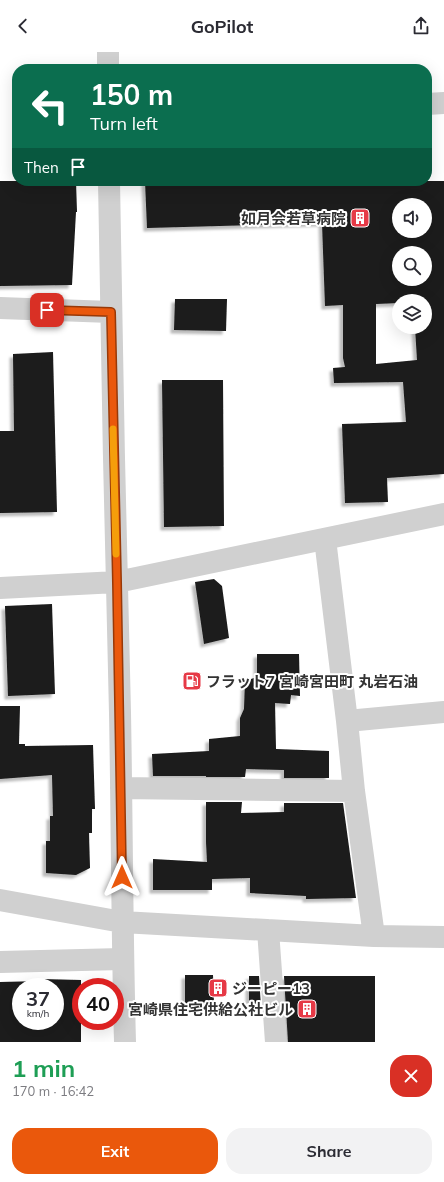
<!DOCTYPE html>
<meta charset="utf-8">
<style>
:root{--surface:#fff;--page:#f2f2f3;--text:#2b2b33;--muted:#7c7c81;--accent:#ea580c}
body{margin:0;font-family:Mulish,"Noto Sans JP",sans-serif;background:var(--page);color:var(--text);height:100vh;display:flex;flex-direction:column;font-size:15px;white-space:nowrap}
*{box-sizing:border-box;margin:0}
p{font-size:13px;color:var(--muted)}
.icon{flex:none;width:22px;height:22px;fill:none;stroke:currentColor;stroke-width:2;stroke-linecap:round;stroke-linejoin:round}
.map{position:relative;height:990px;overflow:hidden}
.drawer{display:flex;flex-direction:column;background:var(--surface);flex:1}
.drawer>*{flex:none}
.guide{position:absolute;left:12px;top:12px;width:420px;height:122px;border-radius:16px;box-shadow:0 4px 16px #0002;background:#0b6e4f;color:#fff;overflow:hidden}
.buttons{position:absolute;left:392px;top:146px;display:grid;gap:8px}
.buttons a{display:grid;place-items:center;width:40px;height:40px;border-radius:50%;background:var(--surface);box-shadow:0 4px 16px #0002;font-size:20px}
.speed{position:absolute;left:12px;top:926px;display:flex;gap:8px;font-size:20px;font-weight:700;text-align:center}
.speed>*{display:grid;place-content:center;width:52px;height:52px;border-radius:50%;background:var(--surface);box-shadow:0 4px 16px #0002;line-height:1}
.speed small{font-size:10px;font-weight:400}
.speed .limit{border:6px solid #d22;background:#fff;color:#111}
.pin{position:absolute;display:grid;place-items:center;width:34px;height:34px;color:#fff;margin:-17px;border-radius:8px;box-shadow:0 2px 6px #0006}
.me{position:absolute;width:44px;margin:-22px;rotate:0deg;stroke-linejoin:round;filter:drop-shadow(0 0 3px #0008)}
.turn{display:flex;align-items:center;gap:14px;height:84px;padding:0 12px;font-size:18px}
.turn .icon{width:52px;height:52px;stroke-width:2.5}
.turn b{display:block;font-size:28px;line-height:34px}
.then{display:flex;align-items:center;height:38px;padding:0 12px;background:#0003;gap:8px;font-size:15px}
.round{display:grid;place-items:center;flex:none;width:42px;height:42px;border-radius:16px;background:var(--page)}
.head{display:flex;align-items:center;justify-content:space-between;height:68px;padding:0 12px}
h1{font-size:24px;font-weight:700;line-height:30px;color:#1e9e55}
.primary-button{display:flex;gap:8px;margin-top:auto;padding:8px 12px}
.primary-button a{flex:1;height:46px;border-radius:16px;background:var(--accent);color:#fff;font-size:16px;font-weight:700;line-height:46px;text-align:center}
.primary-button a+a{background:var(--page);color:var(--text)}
header{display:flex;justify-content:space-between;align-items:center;height:52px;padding:0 12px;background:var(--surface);font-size:18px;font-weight:700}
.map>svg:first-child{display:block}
.building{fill:#1a1a1a;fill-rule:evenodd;filter:url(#shadow)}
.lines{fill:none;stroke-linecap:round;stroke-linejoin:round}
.minor{stroke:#d0d0d0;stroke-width:22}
.route-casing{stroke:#983908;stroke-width:10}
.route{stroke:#ea580c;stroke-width:7}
.slow{stroke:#f59e0b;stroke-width:7}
.labels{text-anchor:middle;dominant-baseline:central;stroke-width:4;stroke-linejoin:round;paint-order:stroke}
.poi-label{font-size:15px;font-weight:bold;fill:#333;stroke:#fff;text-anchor:end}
</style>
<header><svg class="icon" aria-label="back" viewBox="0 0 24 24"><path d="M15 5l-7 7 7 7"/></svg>GoPilot<svg class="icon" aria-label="share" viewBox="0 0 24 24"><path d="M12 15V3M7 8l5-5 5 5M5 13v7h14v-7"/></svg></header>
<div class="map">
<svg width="444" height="990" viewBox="0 0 444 990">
<defs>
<filter id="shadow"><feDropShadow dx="-3.5" dy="3.5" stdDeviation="1" flood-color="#0004"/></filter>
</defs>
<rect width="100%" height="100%" fill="#fff"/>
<path class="building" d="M 0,129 L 76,129 L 77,160 L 76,160 L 72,233 L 0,234 Z
M 145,129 L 444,129 L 444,422 L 387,426 L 388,450 L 345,451 L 342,372 L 406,370 L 403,330 L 334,331 L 333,316 L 345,315 L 343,306 L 343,253 L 325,254 L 322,171 L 147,176 ZM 399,153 L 425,153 L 425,179 L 399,179 ZM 399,201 L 425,201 L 425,227 L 399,227 ZM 399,249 L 425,249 L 425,275 L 415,275 L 417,308 L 376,312 L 376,252 L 399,251 Z
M 175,247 L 227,247 L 226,279 L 174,278 Z
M 53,300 L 57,460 L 0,461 L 0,379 L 14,379 L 13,302 Z
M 162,328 L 223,328 L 224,474 L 164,475 Z
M 214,527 L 222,534 L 229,586 L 204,592 L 195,530 Z
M 52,552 L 55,642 L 8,644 L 5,554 Z
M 257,602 L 299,602 L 300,644 L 291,643 L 290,652 L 275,651 L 276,697 L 329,699 L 329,726 L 284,726 L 284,718 L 246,717 L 245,725 L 206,725 L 206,724 L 153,724 L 152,702 L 209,699 L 209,687 L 240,684 L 240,666 L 244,657 L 245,629 L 257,625 Z
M 0,654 L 20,654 L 19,692 L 25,692 L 25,694 L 93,693 L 95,757 L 92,757 L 92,781 L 89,781 L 90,816 L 76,823 L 46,821 L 46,789 L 50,789 L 50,764 L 53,764 L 52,723 L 0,727 Z
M 206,750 L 242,750 L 241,761 L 284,760 L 284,751 L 343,751 L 356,846 L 306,847 L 306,844 L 250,841 L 250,826 L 212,827 L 212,838 L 153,838 L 153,807 L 207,810 L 206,790 Z
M 185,923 L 213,923 L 214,952 L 185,952 Z
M 249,924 L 259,924 L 261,955 L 249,955 Z
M 284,924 L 375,924 L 375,990 L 288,990 Z
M 42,927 L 81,928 L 81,990 L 0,990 L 0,930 L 42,929 ZM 21,935 L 55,935 L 55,969 L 21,969 Z"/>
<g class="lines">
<path class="minor" d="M 108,0 L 108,17
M 427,52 L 444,51
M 109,129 C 111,306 116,484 120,661 C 122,771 122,880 125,990
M 0,256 L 111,260
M 325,487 L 347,669 L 354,739 L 374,884
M 0,536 L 117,530 L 444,462
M 347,669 L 444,660
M 121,736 L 354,739
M 0,848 L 122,870 L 374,884 L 444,885
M 268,878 L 276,990
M 0,910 L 122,907"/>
</g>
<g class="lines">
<defs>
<path id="route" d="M 47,258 L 111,260 L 117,530 L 122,825"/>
</defs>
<use href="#route" class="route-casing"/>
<use href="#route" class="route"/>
<path class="slow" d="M 113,377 L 116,502"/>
</g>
<defs>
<symbol id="building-square" viewBox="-11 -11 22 22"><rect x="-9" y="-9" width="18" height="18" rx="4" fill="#e63946" stroke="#fff"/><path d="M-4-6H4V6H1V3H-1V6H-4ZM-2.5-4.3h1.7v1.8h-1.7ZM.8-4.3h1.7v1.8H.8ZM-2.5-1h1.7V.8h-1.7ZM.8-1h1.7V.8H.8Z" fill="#fff"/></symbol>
<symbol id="fuel-square" viewBox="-11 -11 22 22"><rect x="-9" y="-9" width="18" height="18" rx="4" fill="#e63946" stroke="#fff"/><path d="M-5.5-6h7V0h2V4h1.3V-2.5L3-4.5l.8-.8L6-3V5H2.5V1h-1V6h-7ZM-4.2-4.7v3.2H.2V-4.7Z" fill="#fff"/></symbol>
</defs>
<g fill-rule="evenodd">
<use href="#building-square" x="349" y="155" width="22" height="22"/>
<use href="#fuel-square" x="181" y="618" width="22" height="22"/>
<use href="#building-square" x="207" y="925" width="22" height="22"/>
<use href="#building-square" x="296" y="946" width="22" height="22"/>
</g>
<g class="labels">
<g class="poi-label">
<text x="346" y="166">如月会若草病院</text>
<text x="206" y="629" text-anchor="start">フラット7 宮崎宮田町 丸岩石油</text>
<text x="232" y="936" text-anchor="start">ジーピー13</text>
<text x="293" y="957">宮崎県住宅供給公社ビル</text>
</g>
</g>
</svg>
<div class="buttons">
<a><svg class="icon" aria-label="sound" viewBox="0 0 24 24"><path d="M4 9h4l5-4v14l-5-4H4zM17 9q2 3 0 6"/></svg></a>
<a><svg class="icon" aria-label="search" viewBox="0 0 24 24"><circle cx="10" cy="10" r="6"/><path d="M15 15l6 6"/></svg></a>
<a><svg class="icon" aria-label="layers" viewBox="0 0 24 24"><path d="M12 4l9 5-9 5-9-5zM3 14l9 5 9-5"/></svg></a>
</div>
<div class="speed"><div>37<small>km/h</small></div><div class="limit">40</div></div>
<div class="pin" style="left:47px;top:258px;background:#d93025"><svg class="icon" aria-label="arrive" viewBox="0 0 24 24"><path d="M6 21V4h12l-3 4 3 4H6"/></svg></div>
<svg class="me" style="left:122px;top:825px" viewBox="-20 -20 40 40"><path d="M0-17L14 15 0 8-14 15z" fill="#ea580c" stroke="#fff" stroke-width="4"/></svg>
<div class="guide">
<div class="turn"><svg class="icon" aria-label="left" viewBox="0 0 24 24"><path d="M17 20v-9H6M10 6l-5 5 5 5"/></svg><div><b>150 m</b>Turn left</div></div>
<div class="then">Then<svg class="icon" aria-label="arrive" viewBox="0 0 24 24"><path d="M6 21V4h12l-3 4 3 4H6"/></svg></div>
</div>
</div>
<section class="drawer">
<div class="head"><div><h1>1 min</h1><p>170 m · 16:42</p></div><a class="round" style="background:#d93025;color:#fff"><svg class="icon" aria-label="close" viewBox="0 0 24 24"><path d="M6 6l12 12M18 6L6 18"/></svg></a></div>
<div class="primary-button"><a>Exit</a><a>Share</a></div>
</section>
